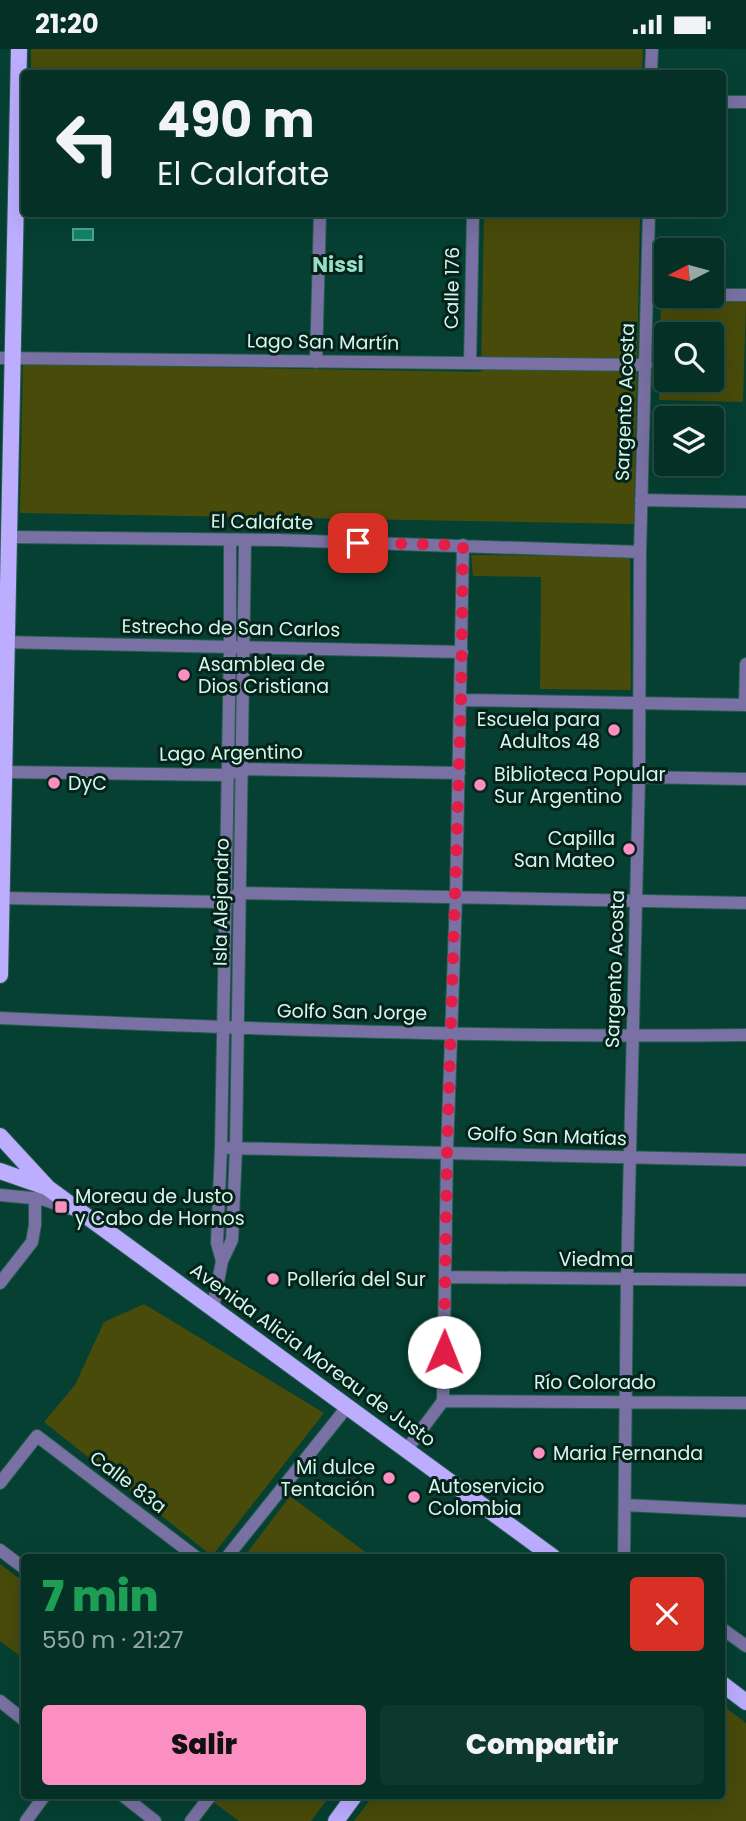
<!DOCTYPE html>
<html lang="es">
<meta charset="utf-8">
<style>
:root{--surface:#043026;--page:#0d382e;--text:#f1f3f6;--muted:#97a9a7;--line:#254b43;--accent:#fc8fc1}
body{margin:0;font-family:Poppins,sans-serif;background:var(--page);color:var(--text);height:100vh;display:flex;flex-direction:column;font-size:26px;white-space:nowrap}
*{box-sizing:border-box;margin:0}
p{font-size:23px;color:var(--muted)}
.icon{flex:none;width:38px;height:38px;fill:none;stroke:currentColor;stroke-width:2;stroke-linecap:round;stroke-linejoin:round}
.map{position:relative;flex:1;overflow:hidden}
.sheet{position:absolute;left:21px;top:1505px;width:704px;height:245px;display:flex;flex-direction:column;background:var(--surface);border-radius:7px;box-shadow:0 7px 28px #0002,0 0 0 2px var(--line)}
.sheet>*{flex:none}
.banner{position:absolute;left:21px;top:21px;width:705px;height:147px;border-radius:7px;box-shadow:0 7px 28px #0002,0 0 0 2px var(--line);background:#043026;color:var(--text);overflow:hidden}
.needle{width:46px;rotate:264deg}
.buttons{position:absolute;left:654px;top:189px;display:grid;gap:14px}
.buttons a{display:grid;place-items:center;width:70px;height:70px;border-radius:7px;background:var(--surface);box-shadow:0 7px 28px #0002,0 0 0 2px var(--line);font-size:35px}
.pin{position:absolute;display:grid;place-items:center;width:60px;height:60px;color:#fff;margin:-30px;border-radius:14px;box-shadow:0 4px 10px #0006}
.me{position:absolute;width:77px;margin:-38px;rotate:1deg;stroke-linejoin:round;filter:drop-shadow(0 0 5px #0008)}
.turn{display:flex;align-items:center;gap:24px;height:147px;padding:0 21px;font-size:32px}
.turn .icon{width:91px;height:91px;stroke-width:2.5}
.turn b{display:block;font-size:49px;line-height:60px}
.round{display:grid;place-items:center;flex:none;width:74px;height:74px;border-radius:7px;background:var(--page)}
.overview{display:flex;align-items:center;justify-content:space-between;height:119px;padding:0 21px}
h1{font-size:42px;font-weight:800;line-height:52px;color:#1e9e55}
.cta{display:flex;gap:14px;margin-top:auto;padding:14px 21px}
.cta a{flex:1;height:80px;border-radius:7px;background:var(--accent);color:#111;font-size:28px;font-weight:800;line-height:80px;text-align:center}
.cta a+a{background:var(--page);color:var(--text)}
.status{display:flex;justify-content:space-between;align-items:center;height:49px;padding:0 35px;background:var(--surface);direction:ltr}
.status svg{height:19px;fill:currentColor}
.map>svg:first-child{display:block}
.green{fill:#484b0a;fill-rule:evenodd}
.water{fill:#118369;stroke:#4ca690;stroke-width:2}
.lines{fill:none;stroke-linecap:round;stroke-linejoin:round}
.minor-casing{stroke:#265d4f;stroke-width:14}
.major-casing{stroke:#265d4f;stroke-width:18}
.minor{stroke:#7971a3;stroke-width:12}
.major{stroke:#bcadff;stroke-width:16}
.route{stroke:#e11d48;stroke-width:12;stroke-dasharray:0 21.6}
.poi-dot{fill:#fc8fc1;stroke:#06231b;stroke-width:2.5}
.labels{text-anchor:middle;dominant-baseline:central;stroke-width:6;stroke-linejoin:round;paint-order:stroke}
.street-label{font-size:19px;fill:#d5f6ea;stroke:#06231b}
.poi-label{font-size:19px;fill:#d5f6ea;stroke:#06231b;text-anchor:start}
.neighbourhood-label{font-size:21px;font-weight:bold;fill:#98ddc6;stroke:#06231b}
</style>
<div class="status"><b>21:20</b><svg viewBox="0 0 49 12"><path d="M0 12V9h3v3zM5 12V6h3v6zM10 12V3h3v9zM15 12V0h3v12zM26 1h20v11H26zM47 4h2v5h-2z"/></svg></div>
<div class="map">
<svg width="746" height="1772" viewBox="0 0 746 1772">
<rect width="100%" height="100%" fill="#054032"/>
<path class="green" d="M 31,0 L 643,0 L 642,24 L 31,24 Z
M 484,165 L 640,165 L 634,475 L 20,464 L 23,315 L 481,323 Z
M 661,250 L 746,252 L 743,353 L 659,351 ZM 667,285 L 712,285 L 712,331 L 667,331 Z
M 471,506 L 630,507 L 631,641 L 540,640 L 541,528 L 473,527 Z
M 144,1255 L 324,1364 L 212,1507 L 44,1373 L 75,1336 L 104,1273 Z
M 290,1447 L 372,1508 L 244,1508 Z
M 0,1515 L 24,1533 L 24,1610 L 0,1592 Z
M 721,1655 L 746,1674 L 746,1772 L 354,1772 L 373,1747 L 721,1746 Z
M 205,1747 L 330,1747 L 311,1772 L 239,1772 Z"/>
<path class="water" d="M 73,180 L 93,180 L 93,191 L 73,191 Z"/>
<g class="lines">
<defs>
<path id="minor" d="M 651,24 L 652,0
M 723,53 L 746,53
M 648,245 L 667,245
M 712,246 L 746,246
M 0,309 L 646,316
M 316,313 L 320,164
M 470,314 L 473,164
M 641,451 L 746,453
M 9,488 L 279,491 L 640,503
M 0,593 L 462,603
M 462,651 L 746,656
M 745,656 L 746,615
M 4,723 L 227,726 L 243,720 L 459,724
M 639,728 L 746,730
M 2,849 L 224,853 L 240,844 L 746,854
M 0,969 C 248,980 497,989 746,986
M 229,1099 L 746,1111
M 0,1146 L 42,1150 L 71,1160
M 222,1212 L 217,1194 L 221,1099 L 230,599 L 230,492
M 446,1228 L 746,1231
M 0,1234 L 32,1193 L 35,1176 L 35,1149
M 216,1263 L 214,1253 L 222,1212 L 232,1191 L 236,1099 L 245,491
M 443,1352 L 746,1354
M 407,1400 L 443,1352 L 447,1103 L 456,848 L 463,496
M 0,1434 L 37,1387 L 196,1508
M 625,1456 L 746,1462
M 0,1501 L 24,1519
M 227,1508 L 347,1358
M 624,1508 L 627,1229 L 639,728 L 640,503 L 649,164
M 721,1579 L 746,1597
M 0,1652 L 24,1671
M 122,1746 L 155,1772
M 26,1772 L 45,1746
M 191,1772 L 211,1746"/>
<path id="major" d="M 0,926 L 19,0
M 0,1087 L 48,1139 L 553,1508
M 0,1122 L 46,1138
M 721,1634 L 746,1653
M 336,1772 L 355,1746"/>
</defs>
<use href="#minor" class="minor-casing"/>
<use href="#major" class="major-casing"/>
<use href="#minor" class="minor"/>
<use href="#major" class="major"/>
</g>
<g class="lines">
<path class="route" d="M 358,494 L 463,496 L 461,651 L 447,1103 L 444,1303"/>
</g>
<g class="poi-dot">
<circle cx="184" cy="626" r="7"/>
<circle cx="614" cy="681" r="7"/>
<circle cx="54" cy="734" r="7"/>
<circle cx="480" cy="736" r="7"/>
<circle cx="629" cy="800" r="7"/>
<rect x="54" y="1151" width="14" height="14" rx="3.5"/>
<circle cx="273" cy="1230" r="7"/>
<circle cx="539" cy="1404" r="7"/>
<circle cx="389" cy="1429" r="7"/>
<circle cx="414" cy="1448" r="7"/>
</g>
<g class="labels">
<g class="street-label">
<text transform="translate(452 239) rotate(-89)">Calle 176</text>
<text transform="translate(323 293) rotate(1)">Lago San Martín</text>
<text transform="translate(625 353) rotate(-88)">Sargento Acosta</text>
<text transform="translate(262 473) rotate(1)">El Calafate</text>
<text transform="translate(231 579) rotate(1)">Estrecho de San Carlos</text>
<text transform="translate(231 704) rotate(-1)">Lago Argentino</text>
<text transform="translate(221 853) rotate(-89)">Isla Alejandro</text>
<text transform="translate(615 920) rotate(-88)">Sargento Acosta</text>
<text transform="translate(352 963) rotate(1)">Golfo San Jorge</text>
<text transform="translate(547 1087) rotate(2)">Golfo San Matías</text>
<text x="596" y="1210">Viedma</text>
<text transform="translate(313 1306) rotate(36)">Avenida Alicia Moreau de Justo</text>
<text x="595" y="1333">Río Colorado</text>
<text transform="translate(128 1433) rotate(37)">Calle 83a</text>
</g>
<g class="poi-label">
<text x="198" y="615">Asamblea de<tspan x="198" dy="22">Dios Cristiana</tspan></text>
<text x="600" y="670" text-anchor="end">Escuela para<tspan x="600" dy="22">Adultos 48</tspan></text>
<text x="494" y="725">Biblioteca Popular<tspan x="494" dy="22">Sur Argentino</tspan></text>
<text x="68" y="734">DyC</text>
<text x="615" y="789" text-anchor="end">Capilla<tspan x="615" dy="22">San Mateo</tspan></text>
<text x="75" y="1147">Moreau de Justo<tspan x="75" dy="22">y Cabo de Hornos</tspan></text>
<text x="287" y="1230">Pollería del Sur</text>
<text x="553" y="1404">Maria Fernanda</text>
<text x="375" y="1418" text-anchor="end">Mi dulce<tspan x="375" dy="22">Tentación</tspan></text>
<text x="428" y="1437">Autoservicio<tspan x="428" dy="22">Colombia</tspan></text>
</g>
<g class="neighbourhood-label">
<text x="338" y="215">Nissi</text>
</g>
</g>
</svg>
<div class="buttons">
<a><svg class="needle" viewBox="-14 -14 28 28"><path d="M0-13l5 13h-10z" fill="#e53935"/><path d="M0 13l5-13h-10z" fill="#97a9a7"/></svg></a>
<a><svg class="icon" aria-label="search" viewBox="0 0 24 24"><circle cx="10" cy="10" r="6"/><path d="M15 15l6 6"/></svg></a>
<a><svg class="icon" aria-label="layers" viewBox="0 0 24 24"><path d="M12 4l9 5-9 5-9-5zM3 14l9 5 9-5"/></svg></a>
</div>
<div class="pin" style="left:358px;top:494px;background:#d93025"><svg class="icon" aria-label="arrive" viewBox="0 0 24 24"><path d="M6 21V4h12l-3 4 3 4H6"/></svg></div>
<svg class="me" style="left:444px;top:1303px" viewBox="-20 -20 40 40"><circle r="19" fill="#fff"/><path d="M0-13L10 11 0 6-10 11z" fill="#e11d48"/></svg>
<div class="banner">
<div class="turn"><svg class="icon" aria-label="left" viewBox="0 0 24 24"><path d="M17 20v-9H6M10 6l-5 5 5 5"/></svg><div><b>490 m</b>El Calafate</div></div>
</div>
<section class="sheet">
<div class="overview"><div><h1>7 min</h1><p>550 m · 21:27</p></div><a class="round" style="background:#d93025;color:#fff"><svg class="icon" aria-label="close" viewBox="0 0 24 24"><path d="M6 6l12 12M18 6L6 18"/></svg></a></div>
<div class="cta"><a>Salir</a><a>Compartir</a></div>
</section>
</div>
